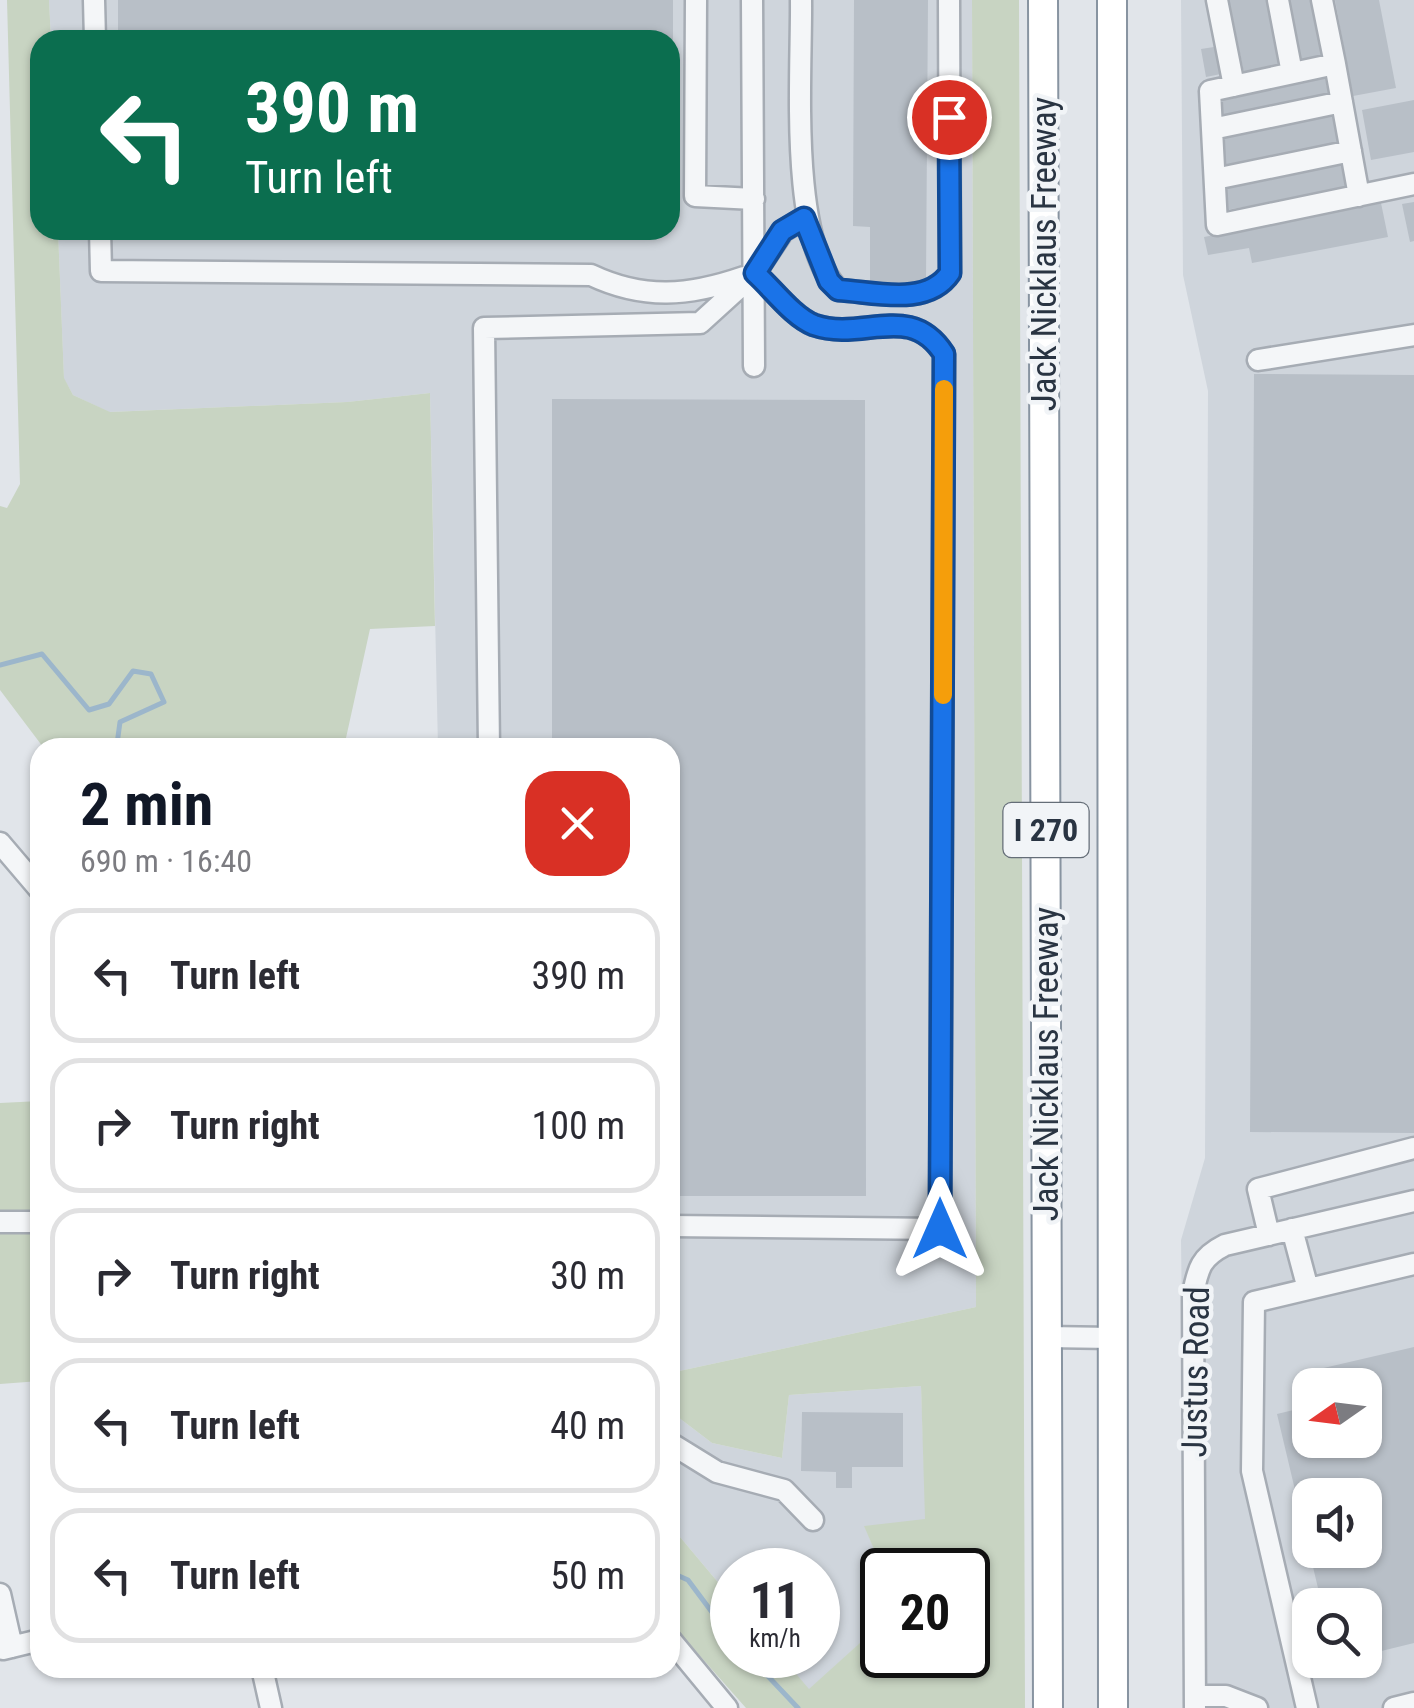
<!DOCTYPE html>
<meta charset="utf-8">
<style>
:root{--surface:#fff;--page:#f2f2f3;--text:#2b2b33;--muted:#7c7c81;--line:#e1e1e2;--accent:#111827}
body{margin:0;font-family:"Roboto Condensed",sans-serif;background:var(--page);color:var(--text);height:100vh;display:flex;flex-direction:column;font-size:38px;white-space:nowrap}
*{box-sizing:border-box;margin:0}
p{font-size:32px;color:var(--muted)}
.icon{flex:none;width:55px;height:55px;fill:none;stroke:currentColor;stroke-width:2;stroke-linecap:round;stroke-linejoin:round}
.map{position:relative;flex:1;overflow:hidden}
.details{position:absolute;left:30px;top:738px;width:650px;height:940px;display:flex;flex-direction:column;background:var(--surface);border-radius:30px;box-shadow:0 2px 8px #0004}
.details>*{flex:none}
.top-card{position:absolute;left:30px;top:30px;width:650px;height:210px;border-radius:30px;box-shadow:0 2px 8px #0004;background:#0b6e4f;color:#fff;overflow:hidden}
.needle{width:65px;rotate:256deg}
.fabs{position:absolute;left:1292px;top:1368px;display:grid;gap:20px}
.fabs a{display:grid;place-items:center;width:90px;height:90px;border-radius:20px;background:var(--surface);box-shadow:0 2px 8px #0004;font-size:50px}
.speed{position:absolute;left:710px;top:1548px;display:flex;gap:20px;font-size:50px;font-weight:700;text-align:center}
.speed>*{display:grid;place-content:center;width:130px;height:130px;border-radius:50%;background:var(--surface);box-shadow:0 2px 8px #0004;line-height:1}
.speed small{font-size:25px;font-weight:400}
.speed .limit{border:5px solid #111;border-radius:15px;background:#fff;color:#111}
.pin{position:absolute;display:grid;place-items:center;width:85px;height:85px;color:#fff;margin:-42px;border:5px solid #fff;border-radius:50%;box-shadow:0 2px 10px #0007}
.me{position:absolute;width:110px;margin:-55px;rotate:0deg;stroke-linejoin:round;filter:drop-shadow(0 0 8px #0008)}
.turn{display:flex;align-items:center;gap:35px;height:210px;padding:0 50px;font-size:45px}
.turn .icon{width:130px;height:130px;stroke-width:2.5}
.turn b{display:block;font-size:70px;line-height:85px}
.round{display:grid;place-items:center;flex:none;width:105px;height:105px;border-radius:30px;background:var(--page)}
.summary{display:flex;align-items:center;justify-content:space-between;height:170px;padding:0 50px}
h1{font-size:60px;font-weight:700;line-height:75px;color:var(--accent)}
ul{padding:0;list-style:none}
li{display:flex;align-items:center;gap:30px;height:135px;margin:0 20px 15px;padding:0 30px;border:5px solid var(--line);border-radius:30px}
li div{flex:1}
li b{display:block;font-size:38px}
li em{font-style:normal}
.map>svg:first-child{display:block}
.built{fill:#cfd5dc;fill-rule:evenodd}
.green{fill:#c8d4c2}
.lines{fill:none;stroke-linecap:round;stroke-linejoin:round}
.stream{stroke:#9cb6cb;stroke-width:5}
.building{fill:#b8bfc7}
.minor-casing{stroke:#a6acb4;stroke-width:25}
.highway-casing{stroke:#8894a1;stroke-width:32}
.minor{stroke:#f4f6f8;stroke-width:20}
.highway{stroke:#fff;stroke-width:28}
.route-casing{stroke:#114b97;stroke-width:25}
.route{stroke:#1a73e8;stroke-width:18}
.slow{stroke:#f59e0b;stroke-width:18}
.labels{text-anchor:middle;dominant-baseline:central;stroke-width:9;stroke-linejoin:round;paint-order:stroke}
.shield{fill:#f1f4f7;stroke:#656e78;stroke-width:2.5}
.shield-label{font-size:32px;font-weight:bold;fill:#293442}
.street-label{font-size:35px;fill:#293442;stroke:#f1f4f7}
</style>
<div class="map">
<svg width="1414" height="1708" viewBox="0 0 1414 1708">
<rect width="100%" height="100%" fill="#e1e5ea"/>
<path class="built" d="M 49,0 L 972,0 L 976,1307 L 670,1373 L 670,748 L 438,747 L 430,393 L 347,402 L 109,412 L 73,395 L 64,379 L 58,230 L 670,230 L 670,40 L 51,40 Z
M 1181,0 L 1414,0 L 1414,1708 L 1187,1708 L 1181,1240 L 1205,1158 L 1208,391 L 1183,275 ZM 1310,1385 L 1365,1385 L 1365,1440 L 1310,1440 ZM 1310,1495 L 1365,1495 L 1365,1550 L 1310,1550 ZM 1310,1605 L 1365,1605 L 1365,1660 L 1310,1660 Z
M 921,1386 L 926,1520 L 865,1527 L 883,1570 L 882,1623 L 809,1690 L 780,1655 L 818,1655 L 818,1570 L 732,1570 L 732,1599 L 670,1525 L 670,1411 L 712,1443 L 782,1458 L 789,1395 Z"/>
<path class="green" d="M 7,0 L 49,0 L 51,40 L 40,40 L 40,230 L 58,230 L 64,378 L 73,395 L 110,412 L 347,402 L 430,393 L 435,626 L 370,629 L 344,747 L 114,748 L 96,739 L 82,747 L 43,747 L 0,690 L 0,506 L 7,508 L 20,484 Z
M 972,0 L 1019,0 L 1025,1708 L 746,1708 L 670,1622 L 670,1525 L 732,1599 L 732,1655 L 780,1655 L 809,1689 L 882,1623 L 882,1655 L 968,1655 L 968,1570 L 883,1570 L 864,1526 L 925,1519 L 921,1386 L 789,1395 L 782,1458 L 712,1443 L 670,1411 L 670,1373 L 976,1307 Z
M 40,1101 L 40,1381 L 0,1384 L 0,1103 Z"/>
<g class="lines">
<path class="stream" d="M 0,665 L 42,654 L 89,710 L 109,704 L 133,671 L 151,674 L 164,702 L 120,722 L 117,744 L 127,748
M 202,748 L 213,748
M 670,1572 L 688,1580 L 732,1639
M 748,1655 L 798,1708"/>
</g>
<path class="building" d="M 118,0 L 673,0 L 673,40 L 118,40 Z
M 854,0 L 928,0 L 926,282 L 870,282 L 870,227 L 853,226 Z
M 1205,0 L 1213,0 L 1226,73 L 1206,77 L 1201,49 L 1214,47 Z
M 1229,0 L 1269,0 L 1282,65 L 1244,73 Z
M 1288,0 L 1314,0 L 1325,59 L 1300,63 Z
M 1335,0 L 1379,0 L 1396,88 L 1353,96 Z
M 1325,78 L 1329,97 L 1219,117 L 1216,99 Z
M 1414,100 L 1414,152 L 1371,160 L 1362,110 Z
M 1334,114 L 1339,144 L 1224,166 L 1218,136 Z
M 1345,162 L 1349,190 L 1225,210 L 1221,183 Z
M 1414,202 L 1414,241 L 1410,242 L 1402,204 Z
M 1381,203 L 1388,237 L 1252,263 L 1249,248 L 1208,255 L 1204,237 Z
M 1254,374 L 1414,375 L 1414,1133 L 1250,1132 Z
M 552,399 L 865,400 L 866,1196 L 670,1196 L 670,748 L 552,748 Z
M 1414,1347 L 1414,1643 L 1365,1655 L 1365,1605 L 1322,1605 L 1309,1550 L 1365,1550 L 1365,1495 L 1310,1495 L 1309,1549 L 1277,1414 L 1310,1406 L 1310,1440 L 1365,1440 L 1365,1385 L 1310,1385 L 1309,1399 L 1302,1373 Z
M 802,1412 L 903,1413 L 903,1467 L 852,1467 L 852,1488 L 836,1488 L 836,1472 L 801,1471 Z"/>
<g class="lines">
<defs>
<path id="minor" d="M 94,0 L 95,40
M 696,0 L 695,196 L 754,199
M 752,0 L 754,366
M 801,0 C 802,70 788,243 839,290 C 875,292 928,307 950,273 L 949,0
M 1217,0 L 1234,86
M 1278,0 L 1292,73
M 1322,0 L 1335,64
M 1212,129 L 1342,102
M 1215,179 L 1351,151
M 1359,196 L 1335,64 L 1210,91 L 1217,225 L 1414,184
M 100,230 L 101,271 L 591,275 C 644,300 689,296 744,277
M 1258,360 L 1414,335
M 489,748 L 484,328 L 700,323 L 755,273 L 783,231 L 804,218
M 0,843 L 40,890
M 0,1222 L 40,1222
M 670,1226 L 940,1229 L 944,354 C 910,301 863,342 814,325 C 793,317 772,288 755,273
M 1292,1229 L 1308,1289
M 1269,1235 L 1258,1189 L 1414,1148
M 1046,1337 L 1113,1338
M 670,1443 L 717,1472 L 784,1490 L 813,1520
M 0,1594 L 12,1647
M 670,1639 L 727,1708
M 3,1649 L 40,1640
M 262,1668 L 271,1708
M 1195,1696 L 1226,1696 L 1257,1708
M 1195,1708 L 1193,1294 C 1198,1268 1201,1257 1225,1245 L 1414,1201
M 1307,1708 L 1252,1471 L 1254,1302 L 1414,1264
M 1394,1708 L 1414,1703"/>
<path id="highway" d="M 1043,0 L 1048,1708
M 1112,0 L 1113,1708"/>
</defs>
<use href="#minor" class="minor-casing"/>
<use href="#highway" class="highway-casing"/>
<use href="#minor" class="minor"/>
<use href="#highway" class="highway"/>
</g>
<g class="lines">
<defs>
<path id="route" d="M 940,1229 L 944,354 C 910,301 863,342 814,325 C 793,317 772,288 755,273 L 782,231 L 804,218 L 829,281 L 838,290 C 875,292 927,307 950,273 L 949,117"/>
</defs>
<use href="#route" class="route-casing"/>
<use href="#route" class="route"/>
<path class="slow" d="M 943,695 L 944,389"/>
</g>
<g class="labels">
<rect class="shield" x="1003.5" y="803" width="85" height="54" rx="8"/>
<g class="shield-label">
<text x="1046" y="830">I 270</text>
</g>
<g class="street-label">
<text transform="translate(1044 254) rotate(-90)">Jack Nicklaus Freeway</text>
<text transform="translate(1046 1064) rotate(-90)">Jack Nicklaus Freeway</text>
<text transform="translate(1196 1372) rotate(-89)">Justus Road</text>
</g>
</g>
</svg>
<div class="fabs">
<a><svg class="needle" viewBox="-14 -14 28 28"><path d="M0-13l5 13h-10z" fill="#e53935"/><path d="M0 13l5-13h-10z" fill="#7c7c81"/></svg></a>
<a><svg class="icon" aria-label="sound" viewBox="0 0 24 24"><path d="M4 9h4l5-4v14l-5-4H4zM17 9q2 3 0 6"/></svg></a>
<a><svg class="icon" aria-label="search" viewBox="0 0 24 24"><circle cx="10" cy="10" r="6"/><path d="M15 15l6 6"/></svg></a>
</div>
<div class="speed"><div>11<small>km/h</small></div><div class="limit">20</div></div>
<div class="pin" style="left:949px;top:117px;background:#d93025"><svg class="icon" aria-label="arrive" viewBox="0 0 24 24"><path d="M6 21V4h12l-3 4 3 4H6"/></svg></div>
<svg class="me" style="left:940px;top:1229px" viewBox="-20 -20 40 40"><path d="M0-17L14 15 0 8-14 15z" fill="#1a73e8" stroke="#fff" stroke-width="4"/></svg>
<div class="top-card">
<div class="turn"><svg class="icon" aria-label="left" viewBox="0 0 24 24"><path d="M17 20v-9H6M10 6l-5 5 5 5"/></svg><div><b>390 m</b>Turn left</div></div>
</div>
<section class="details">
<div class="summary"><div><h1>2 min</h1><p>690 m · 16:40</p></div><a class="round" style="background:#d93025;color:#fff"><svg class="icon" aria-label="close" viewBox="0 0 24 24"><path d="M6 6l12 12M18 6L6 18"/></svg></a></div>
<ul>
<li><svg class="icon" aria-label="left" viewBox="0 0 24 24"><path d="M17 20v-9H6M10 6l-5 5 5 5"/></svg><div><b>Turn left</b></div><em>390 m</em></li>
<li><svg class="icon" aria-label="right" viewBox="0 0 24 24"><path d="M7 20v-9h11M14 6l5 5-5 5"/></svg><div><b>Turn right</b></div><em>100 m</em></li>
<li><svg class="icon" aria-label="right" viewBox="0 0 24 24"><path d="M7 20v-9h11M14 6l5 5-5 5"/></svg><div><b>Turn right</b></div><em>30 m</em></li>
<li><svg class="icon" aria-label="left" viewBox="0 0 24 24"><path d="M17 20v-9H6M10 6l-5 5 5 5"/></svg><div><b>Turn left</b></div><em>40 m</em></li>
<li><svg class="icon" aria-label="left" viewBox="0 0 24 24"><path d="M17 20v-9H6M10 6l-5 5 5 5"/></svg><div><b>Turn left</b></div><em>50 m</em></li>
</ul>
</section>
</div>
